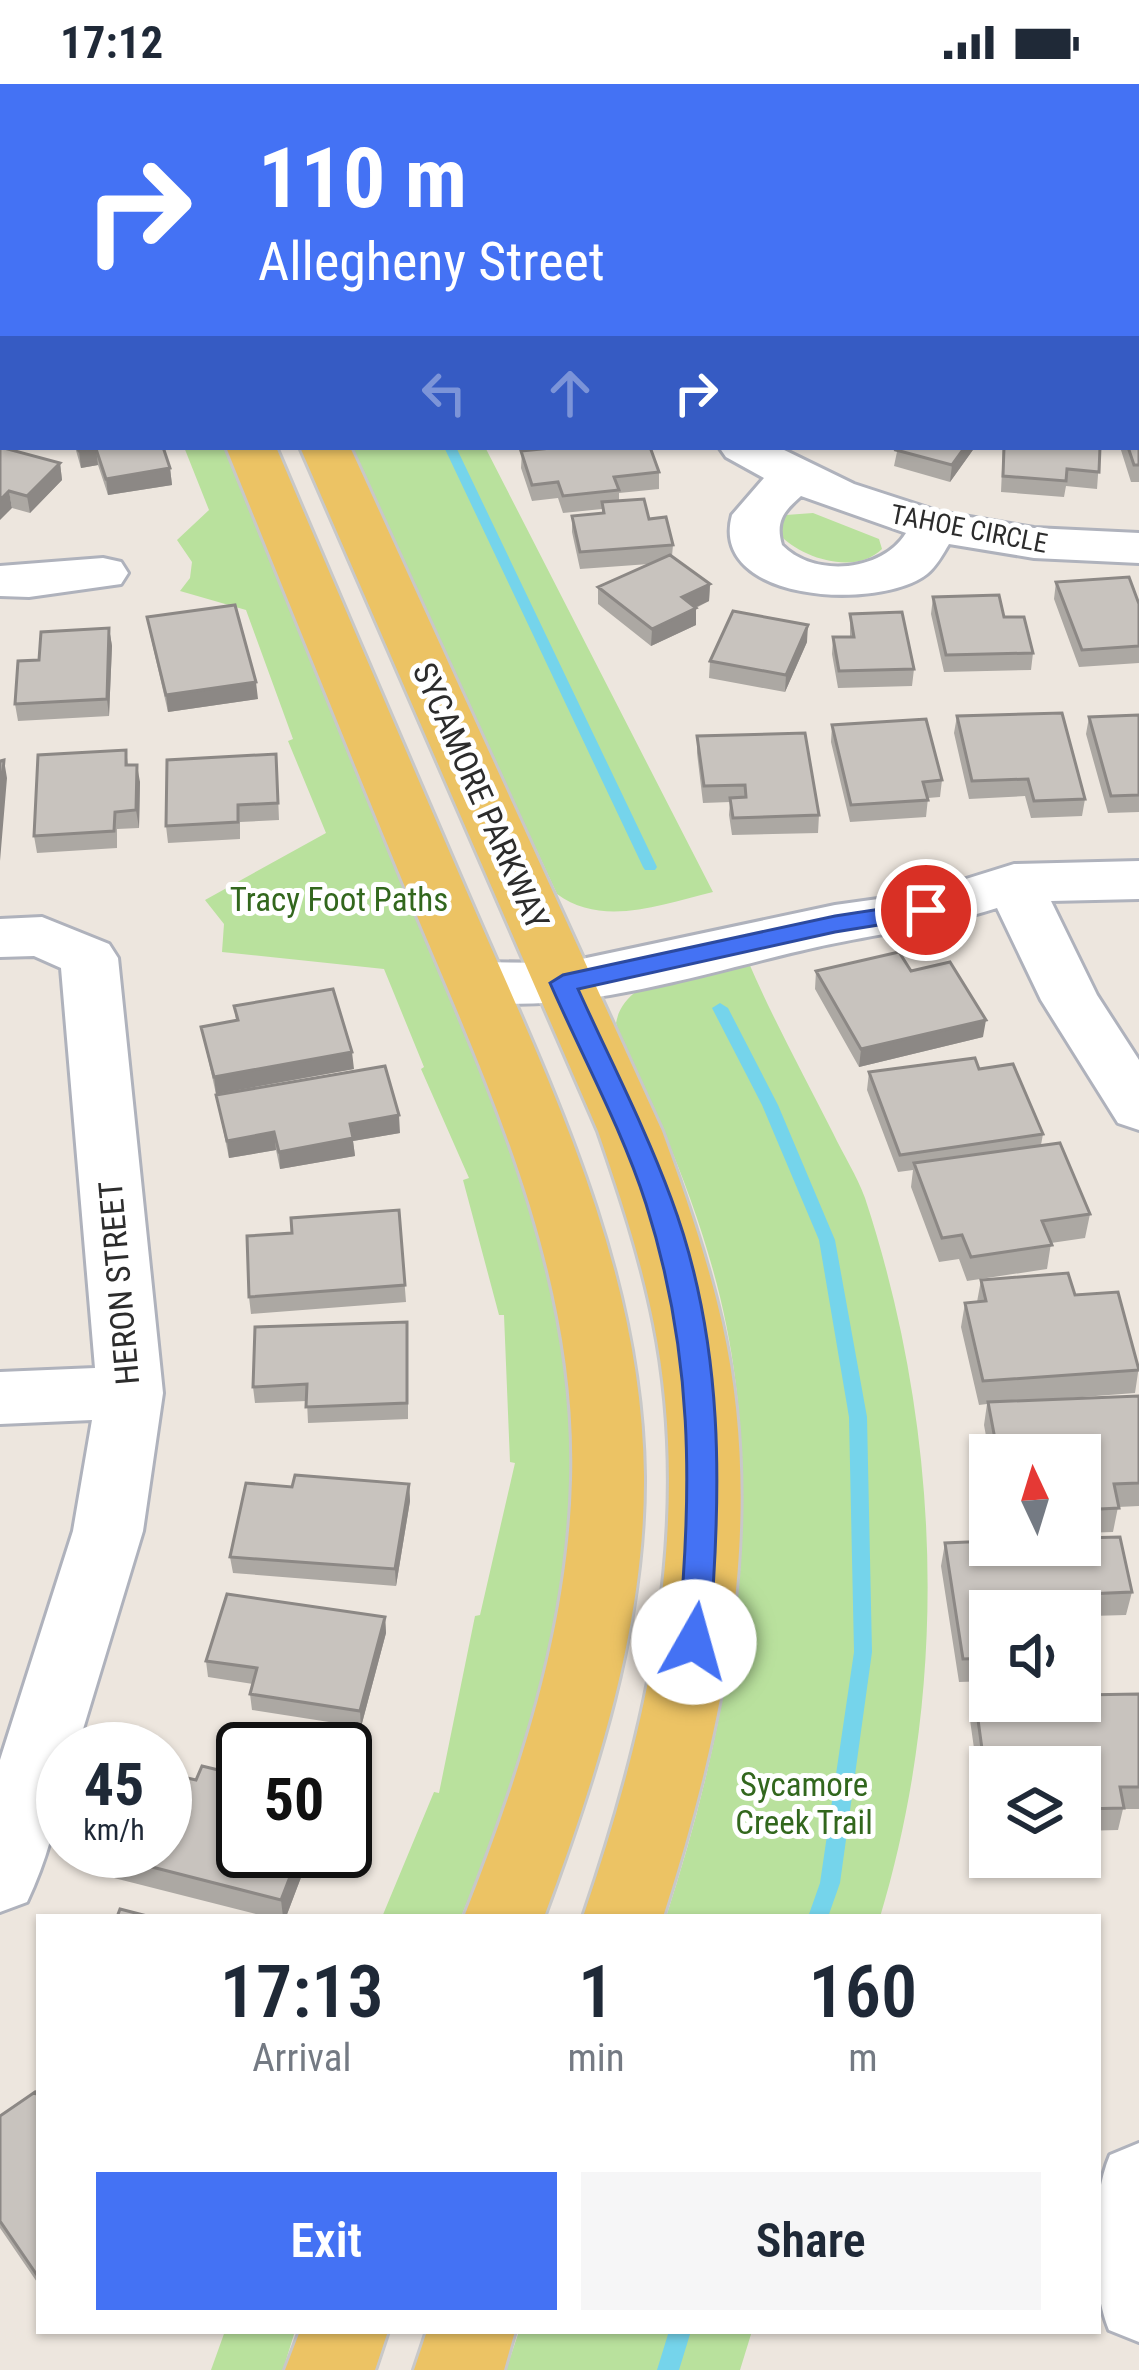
<!DOCTYPE html>
<style>
:root{--surface:#fff;--page:#f6f6f7;--text:#1f2937;--muted:#747a83;--accent:#4472f4}
body{margin:0;font-family:"Roboto Condensed",sans-serif;background:var(--page);color:var(--text);height:100vh;display:flex;flex-direction:column;font-size:45px;white-space:nowrap}
*{box-sizing:border-box;margin:0}
p{font-size:39px;color:var(--muted)}
.icon{flex:none;width:66px;height:66px;fill:none;stroke:currentColor;stroke-width:2;stroke-linecap:round;stroke-linejoin:round}
.map{position:relative;flex:1;overflow:hidden}
.details{position:absolute;left:36px;top:1830px;width:1065px;height:420px;display:flex;flex-direction:column;background:var(--surface);border-radius:0px;box-shadow:0 3px 9px #0004}
.details>*{flex:none}
.banner{position:absolute;left:0px;top:0px;width:1140px;height:366px;box-shadow:0 3px 9px #0004;background:#4472f4;color:#fff;overflow:hidden}
.needle{width:78px;rotate:356deg}
.buttons{position:absolute;left:969px;top:1350px;display:grid;gap:24px}
.buttons a{display:grid;place-items:center;width:132px;height:132px;border-radius:0px;background:var(--surface);box-shadow:0 3px 9px #0004;font-size:60px}
.speed{position:absolute;left:36px;top:1638px;display:flex;gap:24px;font-size:60px;font-weight:700;text-align:center}
.speed>*{display:grid;place-content:center;width:156px;height:156px;border-radius:50%;background:var(--surface);box-shadow:0 3px 9px #0004;line-height:1}
.speed small{font-size:30px;font-weight:400}
.speed .limit{border:6px solid #111;border-radius:18px;background:#fff;color:#111}
.pin{position:absolute;display:grid;place-items:center;width:102px;height:102px;color:#fff;margin:-51px;border:6px solid #fff;border-radius:50%;box-shadow:0 3px 12px #0007}
.me{position:absolute;width:132px;margin:-66px;rotate:7deg;stroke-linejoin:round;filter:drop-shadow(0 0 9px #0008)}
.turn{display:flex;align-items:center;gap:42px;height:252px;padding:0 60px;font-size:54px}
.turn .icon{width:156px;height:156px;stroke-width:2.5}
.turn b{display:block;font-size:84px;line-height:102px}
.lanes{display:flex;align-items:center;height:114px;padding:0 60px;background:#0003;justify-content:center;gap:60px;direction:ltr}
.lanes .off{opacity:.35}
.eta{display:flex;justify-content:space-evenly;align-items:center;height:204px;text-align:center}
.eta b{font-size:72px;font-weight:600;line-height:84px}
.button{display:flex;gap:24px;margin-top:auto;padding:24px 60px}
.button a{flex:1;height:138px;border-radius:0px;background:var(--accent);color:#fff;font-size:48px;font-weight:600;line-height:138px;text-align:center}
.button a+a{background:var(--page);color:var(--text)}
.status{display:flex;justify-content:space-between;align-items:center;height:84px;padding:0 60px;background:var(--surface);direction:ltr}
.status svg{height:33px;fill:currentColor}
.map>svg:first-child{display:block}
.green{fill:#b9e19d}
.lines{fill:none;stroke-linecap:round;stroke-linejoin:round}
.stream{fill:#75d4eb;fill-rule:evenodd}
.minor-casing{stroke:#afb2bc;stroke-width:6}
.major-casing{stroke:#c8c8c8;stroke-width:6}
.minor{fill:#fff;fill-rule:evenodd}
.major{fill:#ecc364;fill-rule:evenodd}
.wall{fill:#aca8a3}
.shaded-wall{fill:#8c8885}
.building{fill:#c8c3be;stroke:#8c8885;stroke-width:3}
.route{fill:#4472f4;stroke:#2c4a9f;stroke-width:3}
.labels{text-anchor:middle;dominant-baseline:central;stroke-width:10;stroke-linejoin:round;paint-order:stroke}
.far-street-label{font-size:27px;fill:#2c2c2c;stroke:#fff}
.street-label{font-size:33px;fill:#2c2c2c;stroke:#fff}
.park-label{font-size:33px;fill:#32671d;stroke:#fff}
</style>
<div class="status"><b>17:12</b><svg viewBox="0 0 49 12"><path d="M0 12V9h3v3zM5 12V6h3v6zM10 12V3h3v9zM15 12V0h3v12zM26 1h20v11H26zM47 4h2v5h-2z"/></svg></div>
<div class="map">
<svg width="1139" height="2286" viewBox="0 0 1139 2286">
<rect width="100%" height="100%" fill="#ede6de"/>
<path class="green" d="M 184,363 L 226,363 C 290,523 355,682 420,842 C 490,1013 572,1181 572,1369 C 572,1533 524,1684 461,1833 L 382,1833 L 434,1708 L 439,1709 L 475,1532 L 480,1531 L 515,1379 L 510,1378 L 504,1231 L 499,1231 L 463,1096 L 469,1094 L 421,985 L 424,983 L 384,885 L 222,868 L 224,840 L 205,816 L 326,749 L 288,657 L 293,655 L 246,526 L 180,507 L 190,494 L 192,478 L 177,456 L 209,426 Z
M 349,363 L 485,363 L 713,808 C 662,820 603,844 557,810 Z
M 813,429 L 879,455 L 882,465 C 855,492 800,474 778,449 L 779,436 L 786,431 Z
M 748,877 C 773,935 804,992 833,1049 C 843,1070 857,1092 865,1114 C 941,1345 950,1600 880,1833 L 666,1833 C 733,1627 773,1399 713,1186 C 700,1139 683,1093 664,1048 C 648,1012 627,977 616,939 C 626,887 705,887 748,877 Z
M 225,2247 L 295,2247 L 283,2286 L 211,2286 Z
M 519,2247 L 752,2247 L 740,2286 L 506,2286 Z"/>
<g class="lines">
<path class="stream" d="M 330,0 L 340,0 L 340,3 L 330,3 Z
M 444,363 L 456,363 L 657,783 L 655,786 L 645,786 L 643,783 Z
M 720,919 L 728,924 L 778,1021 L 835,1156 L 867,1333 L 872,1568 L 840,1799 L 828,1833 L 808,1833 L 820,1799 L 854,1568 L 849,1333 L 819,1156 L 762,1021 L 712,924 Z
M 669,2247 L 691,2247 L 679,2286 L 657,2286 Z"/>
<defs>
<path id="minor" d="M 966,0 L 1006,0 L 1007,3 L 967,3 Z
M 1137,77 L 1139,77 L 1139,103 L 1137,103 Z
M 719,363 L 778,363 L 854,400 L 940,428 L 1034,444 L 1139,449 L 1139,479 L 1034,474 L 949,460 C 943,470 936,483 927,490 C 880,527 708,519 732,431 L 764,394 L 726,373 ZM 801,412 L 906,449 C 882,488 814,494 782,461 C 775,437 784,427 801,412 Z
M 103,474 L 121,478 L 128,489 L 121,500 L 29,513 L 0,512 L 0,482 Z
M 1139,777 L 1139,815 L 1051,817 L 1097,911 L 1139,976 L 1139,1046 L 1118,1039 L 1041,916 L 997,824 C 935,844 880,849 817,863 C 716,885 554,940 454,912 L 446,898 L 454,884 L 475,878 L 563,879 L 835,821 L 921,809 L 1014,780 Z
M 42,833 L 109,860 L 118,874 L 163,1309 L 143,1447 L 77,1665 L 63,1665 C 63,1719 50,1769 27,1818 L 0,1828 L 0,1676 L 73,1447 L 92,1336 L 0,1340 L 0,1288 L 95,1284 L 61,884 L 34,872 L 0,873 L 0,835 Z
M 1139,2059 L 1139,2258 L 1109,2246 C 1090,2200 1091,2116 1110,2071 Z"/>
<path id="major" d="M 226,363 L 276,363 C 339,511 402,658 466,806 C 547,994 642,1182 644,1392 C 645,1544 596,1693 544,1833 L 464,1833 C 519,1693 568,1547 572,1396 C 578,1187 485,995 407,808 C 346,660 286,511 226,363 Z
M 300,363 L 350,363 L 662,1047 C 685,1110 707,1173 722,1239 C 767,1439 724,1642 663,1833 L 583,1833 C 648,1643 694,1442 654,1240 C 641,1174 620,1111 598,1047 Z
M 300,2247 L 388,2247 L 375,2286 L 285,2286 Z
M 427,2247 L 515,2247 L 504,2286 L 414,2286 Z"/>
</defs>
<use href="#minor" class="minor-casing"/>
<use href="#major" class="major-casing"/>
<use href="#minor" class="minor"/>
<use href="#major" class="major"/>
</g>
<path class="wall" d="M 0,0 L 91,0 L 91,3 L 3,3 L 3,55 L 0,56 Z
M 0,74 L 3,74 L 3,158 L 0,159 Z
M 0,167 L 3,168 L 3,277 L 0,277 Z
M 1139,342 L 1139,398 L 1131,398 L 1120,363 L 1137,363 Z
M 0,363 L 60,379 L 62,396 L 30,429 L 12,424 Z
M 75,363 L 163,363 L 170,384 L 172,401 L 108,411 L 98,381 L 81,384 Z
M 520,363 L 650,363 L 659,388 L 659,405 L 619,409 L 619,417 L 649,435 L 673,461 L 672,472 L 710,500 L 709,517 L 696,524 L 696,541 L 651,562 L 598,520 L 598,503 L 649,480 L 580,485 L 572,448 L 572,432 L 602,429 L 602,425 L 563,429 L 558,414 L 532,417 L 521,384 L 522,367 Z
M 898,363 L 975,363 L 950,398 L 894,382 Z
M 1003,363 L 1100,363 L 1097,405 L 1066,402 L 1064,413 L 1001,408 Z
M 1056,498 L 1139,520 L 1139,579 L 1079,583 L 1054,515 Z
M 933,513 L 1004,533 L 1033,569 L 1031,586 L 944,588 L 931,530 Z
M 850,530 L 914,585 L 912,602 L 838,604 L 832,570 L 833,553 L 850,553 Z
M 147,533 L 258,615 L 168,628 L 150,550 Z
M 109,544 L 112,562 L 109,632 L 18,637 L 15,620 L 39,576 Z
M 807,558 L 785,608 L 709,594 L 710,577 Z
M 1139,631 L 1139,728 L 1108,729 L 1086,650 L 1089,633 Z
M 957,632 L 1085,715 L 1082,732 L 1031,734 L 1025,712 L 969,715 L 954,649 Z
M 832,641 L 942,696 L 940,713 L 928,714 L 926,733 L 850,738 L 831,658 Z
M 697,652 L 819,731 L 818,749 L 732,751 L 729,731 L 730,718 L 703,719 L 697,669 Z
M 126,666 L 128,681 L 140,698 L 139,744 L 117,745 L 117,764 L 37,769 L 34,752 Z
M 277,687 L 279,736 L 240,738 L 240,755 L 168,759 L 166,742 Z
M 816,887 L 911,887 L 983,953 L 859,983 L 815,905 Z
M 234,922 L 354,985 L 216,1010 L 201,943 L 236,936 Z
M 979,985 L 1043,1050 L 1041,1061 L 1090,1130 L 1085,1154 L 1051,1159 L 1047,1185 L 967,1197 L 959,1175 L 939,1178 L 911,1103 L 913,1086 L 898,1088 L 867,1006 L 869,988 Z
M 216,1011 L 400,1049 L 353,1057 L 355,1072 L 280,1085 L 276,1066 L 229,1074 Z
M 399,1126 L 406,1218 L 251,1230 L 249,1213 L 292,1149 Z
M 981,1196 L 1075,1211 L 1139,1282 L 1135,1309 L 1056,1315 L 1139,1312 L 1139,1422 L 1118,1423 L 1113,1448 L 1080,1449 L 1080,1371 L 990,1371 L 990,1374 L 984,1341 L 987,1320 L 979,1321 L 961,1243 L 965,1219 L 977,1218 Z
M 408,1255 L 408,1335 L 308,1339 L 307,1317 L 255,1319 L 253,1303 Z
M 409,1400 L 410,1417 L 396,1502 L 233,1489 L 230,1473 L 292,1403 Z
M 945,1459 L 1132,1508 L 1126,1531 L 1091,1532 L 1099,1571 L 1093,1593 L 1080,1594 L 1080,1527 L 990,1527 L 990,1597 L 959,1598 L 941,1482 Z
M 385,1533 L 386,1549 L 361,1643 L 252,1626 L 250,1610 L 253,1600 L 208,1593 L 206,1577 Z
M 1139,1610 L 1139,1725 L 1123,1725 L 1118,1746 L 1080,1747 L 1080,1683 L 990,1683 L 990,1749 L 986,1749 L 970,1636 L 975,1614 Z
M 196,1696 L 243,1767 L 311,1767 L 286,1833 L 268,1833 L 114,1794 L 109,1772 Z
M 39,2013 L 39,2201 L 0,2144 L 0,2032 Z"/>
<path class="shaded-wall" d="M 3,313 L 3,332 L 0,335 L 0,316 Z
M 524,363 L 568,363 L 524,370 Z
M 965,363 L 975,363 L 950,398 L 952,381 Z
M 96,365 L 98,381 L 81,384 L 79,367 Z
M 60,379 L 62,396 L 30,429 L 27,412 Z
M 170,384 L 172,401 L 108,411 L 106,395 Z
M 9,407 L 12,424 L 0,436 L 0,416 Z
M 710,500 L 709,517 L 681,530 L 682,513 Z
M 696,524 L 696,541 L 651,562 L 652,545 Z
M 808,541 L 807,558 L 785,608 L 786,591 Z
M 109,544 L 112,562 L 109,632 L 107,615 Z
M 256,598 L 258,615 L 168,628 L 166,611 Z
M 4,676 L 7,694 L 0,777 L 0,723 Z
M 137,681 L 140,698 L 139,744 L 136,726 Z
M 986,936 L 983,953 L 859,983 L 861,965 Z
M 352,968 L 354,985 L 216,1010 L 214,993 Z
M 399,1031 L 400,1049 L 353,1057 L 355,1072 L 280,1085 L 279,1068 L 350,1040 Z
M 274,1048 L 276,1066 L 229,1074 L 227,1057 Z
M 409,1400 L 410,1417 L 396,1502 L 395,1485 Z
M 385,1533 L 386,1549 L 361,1643 L 360,1627 Z
M 300,1767 L 311,1767 L 286,1833 L 283,1833 L 281,1816 Z"/>
<path class="building" d="M 0,0 L 87,0 L 86,3 L 3,3 L 3,7 L 0,7 Z
M 399,0 L 488,0 L 488,1 L 399,3 Z
M 632,0 L 716,0 L 716,3 L 633,3 Z
M 836,0 L 913,0 L 914,3 L 837,3 Z
M 0,15 L 3,15 L 3,39 L 0,40 Z
M 0,74 L 3,74 L 3,103 L 0,103 Z
M 1137,108 L 1139,108 L 1139,141 L 1137,141 Z
M 0,112 L 3,112 L 3,142 L 0,142 Z
M 0,167 L 3,168 L 3,208 L 0,208 Z
M 0,221 L 3,221 L 3,261 L 0,260 Z
M 1139,247 L 1139,290 L 1137,291 L 1137,248 Z
M 0,294 L 3,294 L 3,313 L 0,316 Z
M 1137,342 L 1139,342 L 1139,381 L 1134,381 L 1128,363 L 1137,363 Z
M 0,363 L 60,379 L 27,412 L 9,407 L 0,416 Z
M 77,363 L 163,363 L 170,384 L 106,395 L 96,365 L 79,367 Z
M 562,363 L 650,363 L 659,388 L 614,393 L 619,406 L 563,412 L 558,398 L 532,401 L 521,367 Z
M 898,363 L 965,363 L 952,381 L 896,366 Z
M 1004,363 L 1100,363 L 1099,388 L 1067,385 L 1066,397 L 1003,392 Z
M 644,415 L 649,435 L 666,433 L 673,461 L 580,468 L 572,432 L 604,429 L 602,418 Z
M 670,471 L 710,500 L 682,513 L 696,524 L 652,545 L 598,503 Z
M 1129,493 L 1139,520 L 1139,562 L 1082,566 L 1056,498 Z
M 999,511 L 1004,533 L 1024,533 L 1033,569 L 946,571 L 933,513 Z
M 235,521 L 256,598 L 166,611 L 147,533 Z
M 733,527 L 808,541 L 786,591 L 710,577 Z
M 902,528 L 914,585 L 839,587 L 833,553 L 854,553 L 850,530 Z
M 109,544 L 107,615 L 15,620 L 18,577 L 39,576 L 41,548 Z
M 1062,629 L 1085,715 L 1034,717 L 1028,695 L 972,697 L 957,632 Z
M 1139,631 L 1139,711 L 1111,712 L 1089,633 Z
M 926,635 L 942,696 L 923,698 L 928,716 L 851,721 L 832,641 Z
M 805,649 L 819,731 L 733,734 L 730,714 L 746,713 L 745,701 L 704,702 L 697,652 Z
M 126,666 L 126,681 L 137,681 L 136,726 L 115,728 L 114,747 L 34,752 L 38,671 Z
M 276,670 L 278,719 L 238,721 L 238,738 L 166,742 L 167,676 Z
M 4,676 L 0,723 L 0,677 Z
M 899,868 L 911,887 L 950,878 L 986,936 L 861,965 L 816,887 Z
M 333,905 L 352,968 L 214,993 L 201,943 L 238,936 L 234,922 Z
M 975,974 L 979,985 L 1013,980 L 1043,1050 L 900,1071 L 869,988 Z
M 385,982 L 399,1031 L 350,1040 L 353,1054 L 279,1068 L 274,1048 L 227,1057 L 216,1011 Z
M 1060,1059 L 1090,1130 L 1042,1137 L 1052,1161 L 971,1173 L 962,1151 L 942,1154 L 914,1079 Z
M 399,1126 L 405,1201 L 249,1213 L 247,1152 L 292,1149 L 291,1134 Z
M 1068,1189 L 1075,1211 L 1118,1208 L 1139,1286 L 983,1297 L 965,1219 L 986,1217 L 981,1196 Z
M 407,1238 L 407,1319 L 306,1323 L 307,1300 L 253,1303 L 255,1243 Z
M 1139,1312 L 1139,1399 L 1114,1400 L 1119,1424 L 1080,1426 L 1080,1371 L 998,1371 L 988,1318 Z
M 295,1391 L 409,1400 L 395,1485 L 230,1473 L 246,1399 L 292,1403 Z
M 1120,1453 L 1132,1508 L 1087,1510 L 1099,1571 L 1080,1571 L 1080,1527 L 990,1527 L 990,1574 L 963,1575 L 945,1459 L 990,1457 L 990,1461 L 1080,1461 L 1080,1454 Z
M 227,1510 L 385,1533 L 360,1627 L 250,1610 L 257,1584 L 206,1577 Z
M 1139,1610 L 1139,1703 L 1120,1703 L 1124,1724 L 1080,1725 L 1080,1683 L 990,1683 L 990,1723 L 975,1614 L 990,1614 L 990,1617 L 1080,1617 L 1080,1611 Z
M 202,1682 L 243,1692 L 243,1767 L 300,1767 L 281,1816 L 109,1772 L 112,1767 L 165,1767 L 165,1689 L 196,1696 Z
M 120,1825 L 151,1833 L 117,1833 Z
M 35,2008 L 39,2013 L 39,2194 L 0,2137 L 0,2032 Z"/>
<path class="route" d="M 926,818 L 938,826 L 934,832 L 835,848 L 578,905 C 609,974 645,1043 671,1114 C 725,1258 722,1408 709,1558 L 705,1567 L 694,1571 L 683,1567 L 678,1558 C 693,1404 693,1268 646,1120 C 622,1045 582,972 550,899 L 563,891 L 835,832 Z"/>
<g class="labels">
<g class="far-street-label">
<text transform="translate(969 445) rotate(11)">TAHOE CIRCLE</text>
</g>
<g class="street-label">
<text transform="translate(481 712) rotate(66)">SYCAMORE PARKWAY</text>
<text transform="translate(119 1199) rotate(-95)">HERON STREET</text>
</g>
<g class="park-label">
<text x="339" y="815">Tracy Foot Paths</text>
<text x="804" y="1700">Sycamore<tspan x="804" dy="38">Creek Trail</tspan></text>
</g>
</g>
</svg>
<div class="buttons">
<a><svg class="needle" viewBox="-14 -14 28 28"><path d="M0-13l5 13h-10z" fill="#e53935"/><path d="M0 13l5-13h-10z" fill="#747a83"/></svg></a>
<a><svg class="icon" aria-label="sound" viewBox="0 0 24 24"><path d="M4 9h4l5-4v14l-5-4H4zM17 9q2 3 0 6"/></svg></a>
<a><svg class="icon" aria-label="layers" viewBox="0 0 24 24"><path d="M12 4l9 5-9 5-9-5zM3 14l9 5 9-5"/></svg></a>
</div>
<div class="speed"><div>45<small>km/h</small></div><div class="limit">50</div></div>
<div class="pin" style="left:926px;top:826px;background:#d93025"><svg class="icon" aria-label="arrive" viewBox="0 0 24 24"><path d="M6 21V4h12l-3 4 3 4H6"/></svg></div>
<svg class="me" style="left:694px;top:1558px" viewBox="-20 -20 40 40"><circle r="19" fill="#fff"/><path d="M0-13L10 11 0 6-10 11z" fill="#4472f4"/></svg>
<div class="banner">
<div class="turn"><svg class="icon" aria-label="right" viewBox="0 0 24 24"><path d="M7 20v-9h11M14 6l5 5-5 5"/></svg><div><b>110 m</b>Allegheny Street</div></div>
<div class="lanes"><svg class="icon off" aria-label="left" viewBox="0 0 24 24"><path d="M17 20v-9H6M10 6l-5 5 5 5"/></svg><svg class="icon off" aria-label="ahead" viewBox="0 0 24 24"><path d="M12 20V5M6 11l6-6 6 6"/></svg><svg class="icon" aria-label="right" viewBox="0 0 24 24"><path d="M7 20v-9h11M14 6l5 5-5 5"/></svg></div>
</div>
<section class="details">
<div class="eta">
<div><b>17:13</b><p>Arrival</p></div>
<div><b>1</b><p>min</p></div>
<div><b>160</b><p>m</p></div>
</div>
<div class="button"><a>Exit</a><a>Share</a></div>
</section>
</div>
